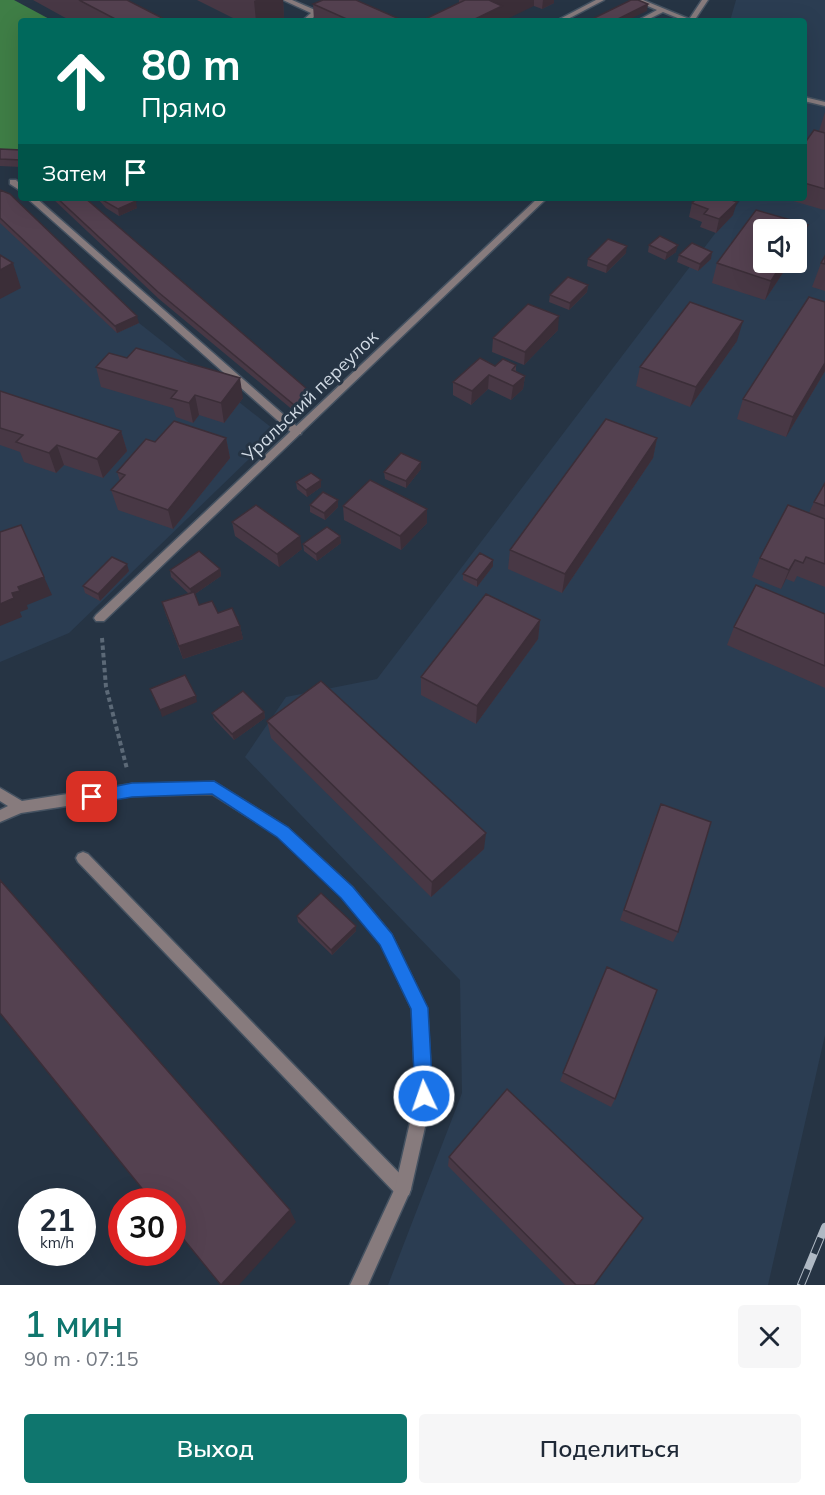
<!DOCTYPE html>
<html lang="ru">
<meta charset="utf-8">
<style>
:root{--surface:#fff;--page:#f6f6f7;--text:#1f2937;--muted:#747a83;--accent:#0f766e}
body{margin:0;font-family:Mulish,sans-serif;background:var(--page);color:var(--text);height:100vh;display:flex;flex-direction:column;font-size:22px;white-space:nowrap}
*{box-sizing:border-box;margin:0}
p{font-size:20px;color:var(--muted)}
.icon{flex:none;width:33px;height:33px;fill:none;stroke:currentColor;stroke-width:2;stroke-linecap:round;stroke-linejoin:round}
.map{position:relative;height:1285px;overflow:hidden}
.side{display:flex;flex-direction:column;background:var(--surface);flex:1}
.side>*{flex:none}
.banner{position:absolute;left:18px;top:18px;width:789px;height:183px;border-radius:6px;box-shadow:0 6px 24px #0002;background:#00695c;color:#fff;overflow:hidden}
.tools{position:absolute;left:753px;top:219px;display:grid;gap:12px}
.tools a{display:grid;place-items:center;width:54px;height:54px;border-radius:6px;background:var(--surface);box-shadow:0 6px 24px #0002;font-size:30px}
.speed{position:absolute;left:18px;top:1188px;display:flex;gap:12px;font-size:30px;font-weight:700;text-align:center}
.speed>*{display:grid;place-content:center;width:78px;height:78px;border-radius:50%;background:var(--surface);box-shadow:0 6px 24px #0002;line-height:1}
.speed small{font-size:15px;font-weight:400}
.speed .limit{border:9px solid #d22;background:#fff;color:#111}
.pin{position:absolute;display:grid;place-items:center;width:51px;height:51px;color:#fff;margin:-26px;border-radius:12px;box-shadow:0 3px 9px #0006}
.me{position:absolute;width:66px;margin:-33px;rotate:357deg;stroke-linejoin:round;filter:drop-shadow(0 0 4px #0008)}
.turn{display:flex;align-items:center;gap:21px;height:126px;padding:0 24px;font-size:27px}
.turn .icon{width:78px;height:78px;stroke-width:2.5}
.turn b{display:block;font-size:42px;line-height:51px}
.then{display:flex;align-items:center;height:57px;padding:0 24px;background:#0003;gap:12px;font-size:22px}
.round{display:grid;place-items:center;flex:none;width:63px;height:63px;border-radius:6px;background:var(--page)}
.head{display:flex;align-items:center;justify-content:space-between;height:102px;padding:0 24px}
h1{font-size:36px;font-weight:600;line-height:45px;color:var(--accent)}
.cta{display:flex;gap:12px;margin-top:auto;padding:12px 24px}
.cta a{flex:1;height:69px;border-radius:6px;background:var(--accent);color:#fff;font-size:24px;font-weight:600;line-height:69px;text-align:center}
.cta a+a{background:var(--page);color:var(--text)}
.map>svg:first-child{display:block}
.built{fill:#2b3d52;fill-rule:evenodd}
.forest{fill:#3f7e46}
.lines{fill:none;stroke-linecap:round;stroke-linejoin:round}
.lane-casing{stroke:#455261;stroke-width:3}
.street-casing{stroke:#455261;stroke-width:3}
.path{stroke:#5c6977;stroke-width:4;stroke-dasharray:4.5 3;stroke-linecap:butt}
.lane{fill:#877b7d;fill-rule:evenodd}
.street{fill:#877b7d;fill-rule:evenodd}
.rail-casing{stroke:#afb9c4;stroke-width:8}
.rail{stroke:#263444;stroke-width:6;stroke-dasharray:17;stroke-linecap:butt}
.wall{fill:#483845}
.shaded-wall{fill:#3b2e38}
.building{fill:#544150;stroke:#3b2e38;stroke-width:1.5}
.route{fill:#1a73e8;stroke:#114b97;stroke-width:1.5}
.labels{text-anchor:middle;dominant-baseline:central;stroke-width:6;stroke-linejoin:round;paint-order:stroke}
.street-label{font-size:18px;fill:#d2dbe5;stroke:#263444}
</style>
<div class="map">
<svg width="825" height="1285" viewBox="0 0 825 1285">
<rect width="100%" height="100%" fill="#263444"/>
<path class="built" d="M 736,0 L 825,0 L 825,1035 L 768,1285 L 388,1285 L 462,1093 L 460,980 L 245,757 L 286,697 L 377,679 L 742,198 L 804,198 L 804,21 L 730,21 ZM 764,230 L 796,230 L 796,262 L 764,262 Z
M 0,196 L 12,201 L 139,323 L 277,432 L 69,633 L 0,662 Z"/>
<path class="forest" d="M 0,0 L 14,0 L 53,21 L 21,21 L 21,154 L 0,154 Z"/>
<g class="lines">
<defs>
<path id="lane" d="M 283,0 L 292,0 L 315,10 L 328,0 L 335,0 L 309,21 L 302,21 L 311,13 Z
M 596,0 L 604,0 L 564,21 L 556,21 Z
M 634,0 L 643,0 L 694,21 L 685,21 L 663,12 L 645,21 L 637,21 L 657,10 Z
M 804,97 L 825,102 L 825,106 L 804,101 Z
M 10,180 L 16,180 L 21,185 L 21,191 L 10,184 Z
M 27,198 L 36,198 L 301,430 L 301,434 L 293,434 Z
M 132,784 L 137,786 L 139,790 L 137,794 L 132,796 L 21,813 L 0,822 L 0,810 L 8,806 L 0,801 L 0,788 L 22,801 Z
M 83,852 L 88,854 L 409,1183 L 411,1189 L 409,1195 L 403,1197 L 397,1195 L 78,862 L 76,858 L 78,854 Z"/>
<path id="street" d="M 702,0 L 708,0 L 694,21 L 688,21 Z
M 538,198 L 547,198 L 104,621 L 96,621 L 94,618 L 96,615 Z
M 214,782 L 288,828 L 352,887 L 391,934 L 427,1008 L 432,1096 L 411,1189 L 368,1285 L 350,1285 L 395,1188 L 416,1096 L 412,1009 L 381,944 L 342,897 L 278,836 L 212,794 L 132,796 L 127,794 L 125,790 L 127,786 L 132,784 Z"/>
</defs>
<use href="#lane" class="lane-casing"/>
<use href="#street" class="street-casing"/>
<path class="path" d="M 102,638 L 106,687 L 127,769"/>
<use href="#lane" class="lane"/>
<use href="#street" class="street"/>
<defs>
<path id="rail" d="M 801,1285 L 825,1227"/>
</defs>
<use href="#rail" class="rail-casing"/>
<use href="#rail" class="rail"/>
</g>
<path class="wall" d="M 33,0 L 127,0 L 168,21 L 71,21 Z
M 197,0 L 283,0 L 284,18 L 278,21 L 239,21 Z
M 459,0 L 554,0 L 554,3 L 542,9 L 534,6 L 459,3 Z
M 313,4 L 404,21 L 314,21 Z
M 825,112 L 825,209 L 824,210 L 783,198 L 804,198 L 804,144 L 819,131 Z
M 0,149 L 21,150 L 21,167 L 0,166 Z
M 0,190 L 139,323 L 117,333 L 0,223 Z
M 52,198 L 85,198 L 315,402 L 300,416 L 159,299 Z
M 97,198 L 131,198 L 137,208 L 119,216 L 106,208 Z
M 692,203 L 733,215 L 716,233 L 700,227 L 702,222 L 689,217 Z
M 756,210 L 808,225 L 801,245 L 796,252 L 796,230 L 764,230 L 764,262 L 790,262 L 765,300 L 712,283 L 717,263 Z
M 649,245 L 676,252 L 665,260 L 648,252 Z
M 626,253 L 606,273 L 587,266 L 588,259 Z
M 679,255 L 711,259 L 698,271 L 677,262 Z
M 825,256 L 825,291 L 812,287 L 821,263 Z
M 588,285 L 587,292 L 569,310 L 549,302 L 550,295 Z
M 825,302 L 825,371 L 786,437 L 737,419 L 743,399 Z
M 558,330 L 524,365 L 492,352 L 493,338 Z
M 737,341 L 690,407 L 636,386 L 640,367 Z
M 516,365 L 516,371 L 525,376 L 523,389 L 511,400 L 488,389 L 471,405 L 453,395 L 453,382 L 495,366 Z
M 96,367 L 243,398 L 224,423 L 199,415 L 193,423 L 176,417 L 173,408 L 101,387 Z
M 0,391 L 121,431 L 127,451 L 103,478 L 64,465 L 56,473 L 24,462 L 20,452 L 0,445 Z
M 226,438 L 230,458 L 173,529 L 118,510 L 111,490 L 120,481 L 117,472 L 155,442 Z
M 657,438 L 653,458 L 562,593 L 508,569 L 510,550 Z
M 421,462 L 421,469 L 406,488 L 385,479 L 384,472 Z
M 296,482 L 321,487 L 307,497 L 297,489 Z
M 825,483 L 825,587 L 797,576 L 794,582 L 786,579 L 781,589 L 752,577 L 760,558 L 809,513 L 814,502 Z
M 338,500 L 338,507 L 325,520 L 310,512 L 310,505 Z
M 343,506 L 427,523 L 401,550 L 344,520 Z
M 232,522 L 302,549 L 279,567 L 235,536 Z
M 340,536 L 341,543 L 317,561 L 304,551 L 303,544 Z
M 493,560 L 493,566 L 477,587 L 463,580 L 463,574 Z
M 220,569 L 221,576 L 195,594 L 199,605 L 218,613 L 240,626 L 243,639 L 183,659 L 166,615 L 162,602 L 189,594 L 171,577 L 170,570 Z
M 129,571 L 100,601 L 85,593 L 83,586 Z
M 825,614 L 825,688 L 727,645 L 734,627 Z
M 540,620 L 538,639 L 476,724 L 421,695 L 421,677 Z
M 264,712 L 265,718 L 234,740 L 214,719 L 212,713 Z
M 267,721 L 484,849 L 431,897 L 271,738 Z
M 656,815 L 678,932 L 673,942 L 620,920 Z
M 297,916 L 356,931 L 332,955 L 298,922 Z
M 607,967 L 615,1099 L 611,1107 L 560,1081 Z
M 449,1157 L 594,1285 L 565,1285 L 448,1166 Z"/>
<path class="shaded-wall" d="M 256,0 L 283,0 L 284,18 L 278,21 L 256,21 L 254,1 Z
M 489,0 L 534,0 L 534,6 L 503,21 L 471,21 Z
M 543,0 L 554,0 L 554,3 L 542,9 Z
M 648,4 L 647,11 L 626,21 L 614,21 Z
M 136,201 L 137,208 L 119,216 L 118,209 Z
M 737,202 L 733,215 L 716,233 L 719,219 Z
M 808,225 L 801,245 L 796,252 L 796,242 Z
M 678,245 L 676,252 L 665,260 L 667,253 Z
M 627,246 L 626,253 L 606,273 L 607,266 Z
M 712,252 L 711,259 L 698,271 L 700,264 Z
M 783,262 L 790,262 L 765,300 L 771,281 Z
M 13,263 L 21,288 L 0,299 L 0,270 Z
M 588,285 L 587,292 L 569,310 L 570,303 Z
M 137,316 L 139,323 L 117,333 L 115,326 Z
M 559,316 L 558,330 L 524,365 L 525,352 Z
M 743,321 L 737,341 L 690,407 L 696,387 Z
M 825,363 L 825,371 L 786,437 L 793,417 Z
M 489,375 L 488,389 L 471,405 L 472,391 Z
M 525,376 L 523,389 L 511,400 L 513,386 Z
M 240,378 L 243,398 L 224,423 L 221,403 Z
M 195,395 L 199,415 L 193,423 L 189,403 Z
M 314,395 L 315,402 L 300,416 L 299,409 Z
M 121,431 L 127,451 L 103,478 L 97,459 Z
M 226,438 L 230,458 L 173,529 L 168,510 Z
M 657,438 L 653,458 L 562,593 L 565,574 Z
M 57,445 L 64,465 L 56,473 L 49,453 Z
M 421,462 L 421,469 L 406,488 L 406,481 Z
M 321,480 L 321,487 L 307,497 L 306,490 Z
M 338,500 L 338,507 L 325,520 L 324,513 Z
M 427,509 L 427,523 L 401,550 L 400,536 Z
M 300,536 L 302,549 L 279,567 L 277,554 Z
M 340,536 L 341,543 L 317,561 L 316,554 Z
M 493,560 L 493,566 L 477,587 L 477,580 Z
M 795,560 L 786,579 L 781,589 L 789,570 Z
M 127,564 L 129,571 L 100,601 L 98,594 Z
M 220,569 L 221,576 L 192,596 L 190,589 Z
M 44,577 L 52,595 L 27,605 L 28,609 L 20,612 L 22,617 L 0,626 L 0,604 L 18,587 Z
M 540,620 L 538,639 L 476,724 L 477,706 Z
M 240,626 L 243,639 L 183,659 L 179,646 Z
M 196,696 L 197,702 L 162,717 L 160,710 Z
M 264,712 L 265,718 L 234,740 L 232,734 Z
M 486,833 L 484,849 L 431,897 L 432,882 Z
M 356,926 L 356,931 L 332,955 L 331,950 Z
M 290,1210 L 296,1222 L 239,1285 L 221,1285 Z"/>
<path class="building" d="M 79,0 L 127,0 L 168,21 L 119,21 Z
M 323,0 L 356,0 L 404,21 L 351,21 L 313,4 Z
M 465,0 L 489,0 L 502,6 L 471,21 L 421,21 Z
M 631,0 L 638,0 L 648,4 L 614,21 L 588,21 Z
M 814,130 L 825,133 L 825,189 L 804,183 L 804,144 Z
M 0,149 L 21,150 L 21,160 L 0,159 Z
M 0,190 L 10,194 L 137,316 L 115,326 L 0,218 Z
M 57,198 L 85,198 L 314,395 L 299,409 L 158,292 Z
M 101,198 L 131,198 L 136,201 L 118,209 L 104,201 Z
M 697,198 L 726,198 L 737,202 L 719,219 L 704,214 L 708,209 L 692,203 Z
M 756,210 L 808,225 L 796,242 L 796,230 L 764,230 L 764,262 L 783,262 L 771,281 L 717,263 Z
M 660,236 L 678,245 L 667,253 L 649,245 Z
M 608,239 L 627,246 L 607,266 L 588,259 Z
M 692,243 L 712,252 L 700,264 L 679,255 Z
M 0,255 L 13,263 L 0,270 Z
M 825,256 L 825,264 L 821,263 Z
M 568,277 L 588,285 L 570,303 L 550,295 Z
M 809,297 L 825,302 L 825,363 L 793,417 L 743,399 Z
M 690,302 L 743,321 L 696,387 L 640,367 Z
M 528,304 L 559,316 L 525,352 L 493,338 Z
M 136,348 L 240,378 L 221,403 L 195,395 L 189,403 L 171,398 L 177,391 L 96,367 L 109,353 L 127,358 Z
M 480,358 L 495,366 L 503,359 L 516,365 L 512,370 L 525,376 L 513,386 L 489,375 L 472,391 L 453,382 Z
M 0,391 L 121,431 L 97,459 L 57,445 L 49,453 L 16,442 L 23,435 L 0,428 Z
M 606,419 L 657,438 L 565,574 L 510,550 Z
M 174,421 L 226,438 L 168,510 L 111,490 L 125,475 L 117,472 L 146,439 L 155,442 Z
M 401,453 L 421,462 L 406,481 L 384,472 Z
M 311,473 L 321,480 L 306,490 L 296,482 Z
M 370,480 L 427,509 L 400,536 L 343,506 Z
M 825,483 L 825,506 L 814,502 Z
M 323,492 L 338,500 L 324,513 L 310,505 Z
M 256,505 L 300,536 L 277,554 L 232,522 Z
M 788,505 L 825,519 L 825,564 L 806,557 L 803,563 L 795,560 L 789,570 L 760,558 Z
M 21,525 L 44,577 L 18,587 L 20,591 L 12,593 L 14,598 L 0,604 L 0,532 Z
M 327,527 L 340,536 L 316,554 L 303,544 Z
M 199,551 L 220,569 L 190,589 L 170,570 Z
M 480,553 L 493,560 L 477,580 L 463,574 Z
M 112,557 L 127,564 L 98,594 L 83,586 Z
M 756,585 L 825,614 L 825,666 L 734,627 Z
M 194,592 L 199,605 L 212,601 L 218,613 L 232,608 L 240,626 L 179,646 L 162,602 Z
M 486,594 L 540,620 L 477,706 L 421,677 Z
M 185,675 L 196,696 L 160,710 L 150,689 Z
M 321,681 L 486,833 L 432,882 L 267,721 Z
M 243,691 L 264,712 L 232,734 L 212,713 Z
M 661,804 L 711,822 L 678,932 L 624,910 Z
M 0,880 L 290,1210 L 221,1285 L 172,1225 L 172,1202 L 153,1202 L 0,1013 Z
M 321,893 L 356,926 L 331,950 L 297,916 Z
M 607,967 L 657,990 L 615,1099 L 563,1073 Z
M 507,1089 L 643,1218 L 594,1285 L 576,1285 L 449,1157 Z"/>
<path class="route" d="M 214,781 L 288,827 L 353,887 L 392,934 L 428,1008 L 433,1096 L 430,1103 L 424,1105 L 418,1103 L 415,1096 L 411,1009 L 380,945 L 341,898 L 277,837 L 212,794 L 132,797 L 92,804 L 87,802 L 85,797 L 87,793 L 92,791 L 132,783 Z"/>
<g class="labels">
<g class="street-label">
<text transform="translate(310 396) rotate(-44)">Уральский переулок</text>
</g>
</g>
</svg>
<div class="tools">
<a><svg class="icon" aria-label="sound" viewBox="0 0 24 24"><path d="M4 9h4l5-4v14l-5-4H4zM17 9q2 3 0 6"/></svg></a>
</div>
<div class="speed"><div>21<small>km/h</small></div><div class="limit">30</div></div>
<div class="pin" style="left:92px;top:797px;background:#d93025"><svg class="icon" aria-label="arrive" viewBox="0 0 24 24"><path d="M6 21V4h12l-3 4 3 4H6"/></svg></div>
<svg class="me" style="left:424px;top:1096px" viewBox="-20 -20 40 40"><circle r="17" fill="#1a73e8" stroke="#fff" stroke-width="3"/><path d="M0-11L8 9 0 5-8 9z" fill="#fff"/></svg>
<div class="banner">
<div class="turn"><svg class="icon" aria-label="ahead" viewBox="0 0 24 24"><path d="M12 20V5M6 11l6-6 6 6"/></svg><div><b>80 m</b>Прямо</div></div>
<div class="then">Затем<svg class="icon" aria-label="arrive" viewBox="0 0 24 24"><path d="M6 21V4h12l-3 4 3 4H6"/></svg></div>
</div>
</div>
<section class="side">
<div class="head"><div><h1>1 мин</h1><p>90 m · 07:15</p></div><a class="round"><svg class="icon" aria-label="close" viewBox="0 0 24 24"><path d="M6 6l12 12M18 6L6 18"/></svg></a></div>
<div class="cta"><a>Выход</a><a>Поделиться</a></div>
</section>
